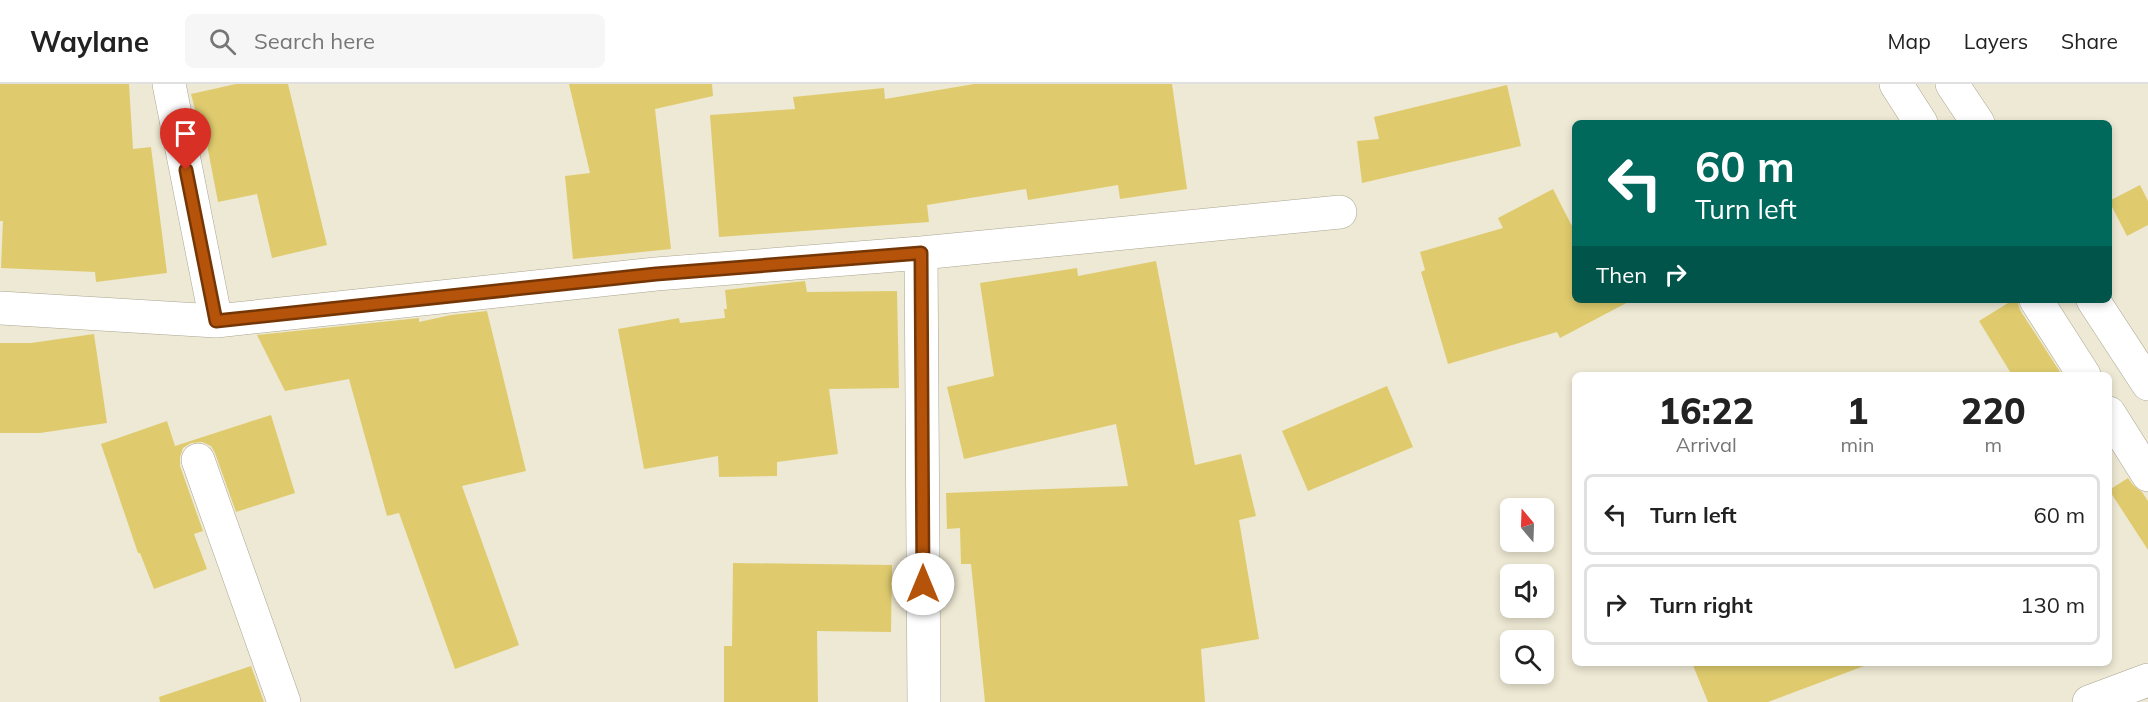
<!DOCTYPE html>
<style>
:root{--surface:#fff;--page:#f6f6f6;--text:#222;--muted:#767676;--line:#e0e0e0}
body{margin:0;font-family:Mulish,sans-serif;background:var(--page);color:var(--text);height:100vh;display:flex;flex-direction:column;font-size:22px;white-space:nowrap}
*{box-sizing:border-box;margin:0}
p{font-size:20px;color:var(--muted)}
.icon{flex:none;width:33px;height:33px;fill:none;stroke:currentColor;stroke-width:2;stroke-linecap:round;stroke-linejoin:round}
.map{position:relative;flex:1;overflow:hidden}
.sheet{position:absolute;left:1572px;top:288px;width:540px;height:294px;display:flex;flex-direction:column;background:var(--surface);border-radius:9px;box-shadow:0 3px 9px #0003}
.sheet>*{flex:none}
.banner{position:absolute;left:1572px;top:36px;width:540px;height:183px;border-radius:9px;box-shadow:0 3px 9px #0003;background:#00695c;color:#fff;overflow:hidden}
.needle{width:39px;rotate:341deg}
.controls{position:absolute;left:1500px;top:414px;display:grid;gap:12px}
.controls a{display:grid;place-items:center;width:54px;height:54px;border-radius:9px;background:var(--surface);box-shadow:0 3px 9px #0003;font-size:30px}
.pin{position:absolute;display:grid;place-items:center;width:51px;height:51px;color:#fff;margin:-62px -26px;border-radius:50% 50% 50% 0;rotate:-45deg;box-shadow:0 0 6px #0007}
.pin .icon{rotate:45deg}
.me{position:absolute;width:66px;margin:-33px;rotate:0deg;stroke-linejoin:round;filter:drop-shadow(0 0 4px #0008)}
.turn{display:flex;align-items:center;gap:21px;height:126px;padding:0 24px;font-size:27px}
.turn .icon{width:78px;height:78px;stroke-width:2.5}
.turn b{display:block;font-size:42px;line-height:51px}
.then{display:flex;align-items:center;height:57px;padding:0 24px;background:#0003;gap:12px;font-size:22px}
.eta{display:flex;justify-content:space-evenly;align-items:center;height:102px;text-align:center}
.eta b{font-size:36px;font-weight:800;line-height:42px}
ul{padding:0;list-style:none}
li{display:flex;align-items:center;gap:18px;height:81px;margin:0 12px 9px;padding:0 12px;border:3px solid var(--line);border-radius:9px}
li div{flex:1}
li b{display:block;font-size:22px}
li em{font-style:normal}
header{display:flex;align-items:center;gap:36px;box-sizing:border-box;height:84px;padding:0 30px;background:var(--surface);border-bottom:2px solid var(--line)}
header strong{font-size:28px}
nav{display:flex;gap:33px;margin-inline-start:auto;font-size:21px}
.search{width:420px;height:54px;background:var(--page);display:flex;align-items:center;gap:15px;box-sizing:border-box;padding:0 21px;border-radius:9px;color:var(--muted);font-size:22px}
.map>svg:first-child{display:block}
.building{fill:#dfcb6e}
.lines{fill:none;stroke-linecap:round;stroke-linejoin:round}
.minor-casing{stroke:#a9a591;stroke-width:34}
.minor{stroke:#fff;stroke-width:33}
.route-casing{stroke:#753606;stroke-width:15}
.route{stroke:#b45309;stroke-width:10}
</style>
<header>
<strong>Waylane</strong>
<div class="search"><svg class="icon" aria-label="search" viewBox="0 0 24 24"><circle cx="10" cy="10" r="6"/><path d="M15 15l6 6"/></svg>Search here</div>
<nav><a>Map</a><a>Layers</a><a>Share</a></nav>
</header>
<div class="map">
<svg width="2148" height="618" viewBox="0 0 2148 618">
<rect width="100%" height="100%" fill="#eee9d4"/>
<path class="building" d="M 0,0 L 129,0 L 133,65 L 151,63 L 167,189 L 96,198 L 95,188 L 1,184 L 3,137 L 0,137 Z
M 236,0 L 288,0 L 327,161 L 272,174 L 257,110 L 218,118 L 203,40 L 199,41 L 191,10 Z
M 569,0 L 712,0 L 713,12 L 655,25 L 671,165 L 573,175 L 565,92 L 590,89 Z
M 974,0 L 1172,0 L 1187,105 L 1120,115 L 1118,101 L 1028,116 L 1026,105 L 927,121 L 929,138 L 719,153 L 710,31 L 795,25 L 793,13 L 884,4 L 885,15 Z
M 1507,1 L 1521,62 L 1362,99 L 1357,57 L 1379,55 L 1374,33 Z
M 2140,101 L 2148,117 L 2148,141 L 2127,152 L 2109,117 Z
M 1553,105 L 1575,148 L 1575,216 L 1632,216 L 1560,254 L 1557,248 L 1448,280 L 1421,188 L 1425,186 L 1420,168 L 1503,144 L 1498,134 Z
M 1156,177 L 1195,381 L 1241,370 L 1256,432 L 1239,436 L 1259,555 L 1201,565 L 1205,618 L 985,618 L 971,480 L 961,480 L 960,444 L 947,445 L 946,409 L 1128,402 L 1116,340 L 964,375 L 947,303 L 994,292 L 980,199 L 1077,184 L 1078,192 Z
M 805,197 L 807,208 L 897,207 L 899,304 L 829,305 L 838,370 L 777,378 L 777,392 L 719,393 L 718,372 L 644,385 L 618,245 L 679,234 L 680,239 L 725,234 L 724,225 L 727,225 L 725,206 Z
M 2013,216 L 2017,216 L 2020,226 L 2062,291 L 2012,291 L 1979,237 Z
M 487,227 L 526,387 L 462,402 L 519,561 L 455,585 L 399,429 L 387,432 L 349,295 L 285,307 L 257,251 L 419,234 L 419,238 L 451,231 Z
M 94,250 L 107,339 L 40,349 L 0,349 L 0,259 L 31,259 Z
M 1387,302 L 1413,363 L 1308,407 L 1282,347 Z
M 271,331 L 295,409 L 236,428 L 215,369 L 211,362 L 202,358 L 191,359 L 183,364 L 180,373 L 180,382 L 203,447 L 194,450 L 207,485 L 154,505 L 140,469 L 138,469 L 101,360 L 167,337 L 175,362 Z
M 2128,394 L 2133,401 L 2142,408 L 2148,417 L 2148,466 L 2109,406 Z
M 733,479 L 892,481 L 891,548 L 817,547 L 818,618 L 724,618 L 724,562 L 732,562 Z
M 1692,579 L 1864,579 L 1864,582 L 1768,618 L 1708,618 Z
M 251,582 L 264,618 L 160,618 L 159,613 Z"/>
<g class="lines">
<defs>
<path id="minor" d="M 169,0 L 216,237
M 1896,0 L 1921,39
M 1952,0 L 1978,39
M 921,169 L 924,618
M 2036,216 L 2084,291
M 2093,216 L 2148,300
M 0,224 L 216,237 L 656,190 L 921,169 L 1340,128
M 2109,329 L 2148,391
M 198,376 L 284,618
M 2089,618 L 2148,596"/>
</defs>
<use href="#minor" class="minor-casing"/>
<use href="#minor" class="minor"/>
</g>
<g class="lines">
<defs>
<path id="route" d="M 186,86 L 216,237 L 656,190 L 921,169 L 923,500"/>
</defs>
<use href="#route" class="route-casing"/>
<use href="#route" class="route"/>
</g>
</svg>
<div class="controls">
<a><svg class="needle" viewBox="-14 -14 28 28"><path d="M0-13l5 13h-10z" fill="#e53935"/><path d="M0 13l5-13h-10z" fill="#767676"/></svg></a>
<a><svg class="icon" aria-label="sound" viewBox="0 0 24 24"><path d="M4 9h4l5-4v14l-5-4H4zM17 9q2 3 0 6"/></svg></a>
<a><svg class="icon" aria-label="search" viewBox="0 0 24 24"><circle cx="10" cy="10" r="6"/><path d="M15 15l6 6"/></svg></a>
</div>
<div class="pin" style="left:186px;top:86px;background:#d93025"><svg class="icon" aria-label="arrive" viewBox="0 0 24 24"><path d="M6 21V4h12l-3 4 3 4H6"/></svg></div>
<svg class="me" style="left:923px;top:500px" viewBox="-20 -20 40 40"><circle r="19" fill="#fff"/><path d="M0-13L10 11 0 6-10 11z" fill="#b45309"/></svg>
<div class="banner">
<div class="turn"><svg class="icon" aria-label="left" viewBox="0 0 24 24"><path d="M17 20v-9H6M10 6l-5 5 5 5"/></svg><div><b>60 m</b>Turn left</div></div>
<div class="then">Then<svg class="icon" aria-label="right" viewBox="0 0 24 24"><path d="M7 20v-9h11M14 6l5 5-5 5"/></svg></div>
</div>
<section class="sheet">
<div class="eta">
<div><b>16:22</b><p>Arrival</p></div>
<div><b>1</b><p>min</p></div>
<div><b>220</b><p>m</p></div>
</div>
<ul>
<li><svg class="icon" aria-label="left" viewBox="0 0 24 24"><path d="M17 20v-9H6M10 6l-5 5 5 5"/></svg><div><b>Turn left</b></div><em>60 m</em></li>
<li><svg class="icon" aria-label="right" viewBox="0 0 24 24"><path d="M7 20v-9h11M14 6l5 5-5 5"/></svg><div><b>Turn right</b></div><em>130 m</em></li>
</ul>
</section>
</div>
